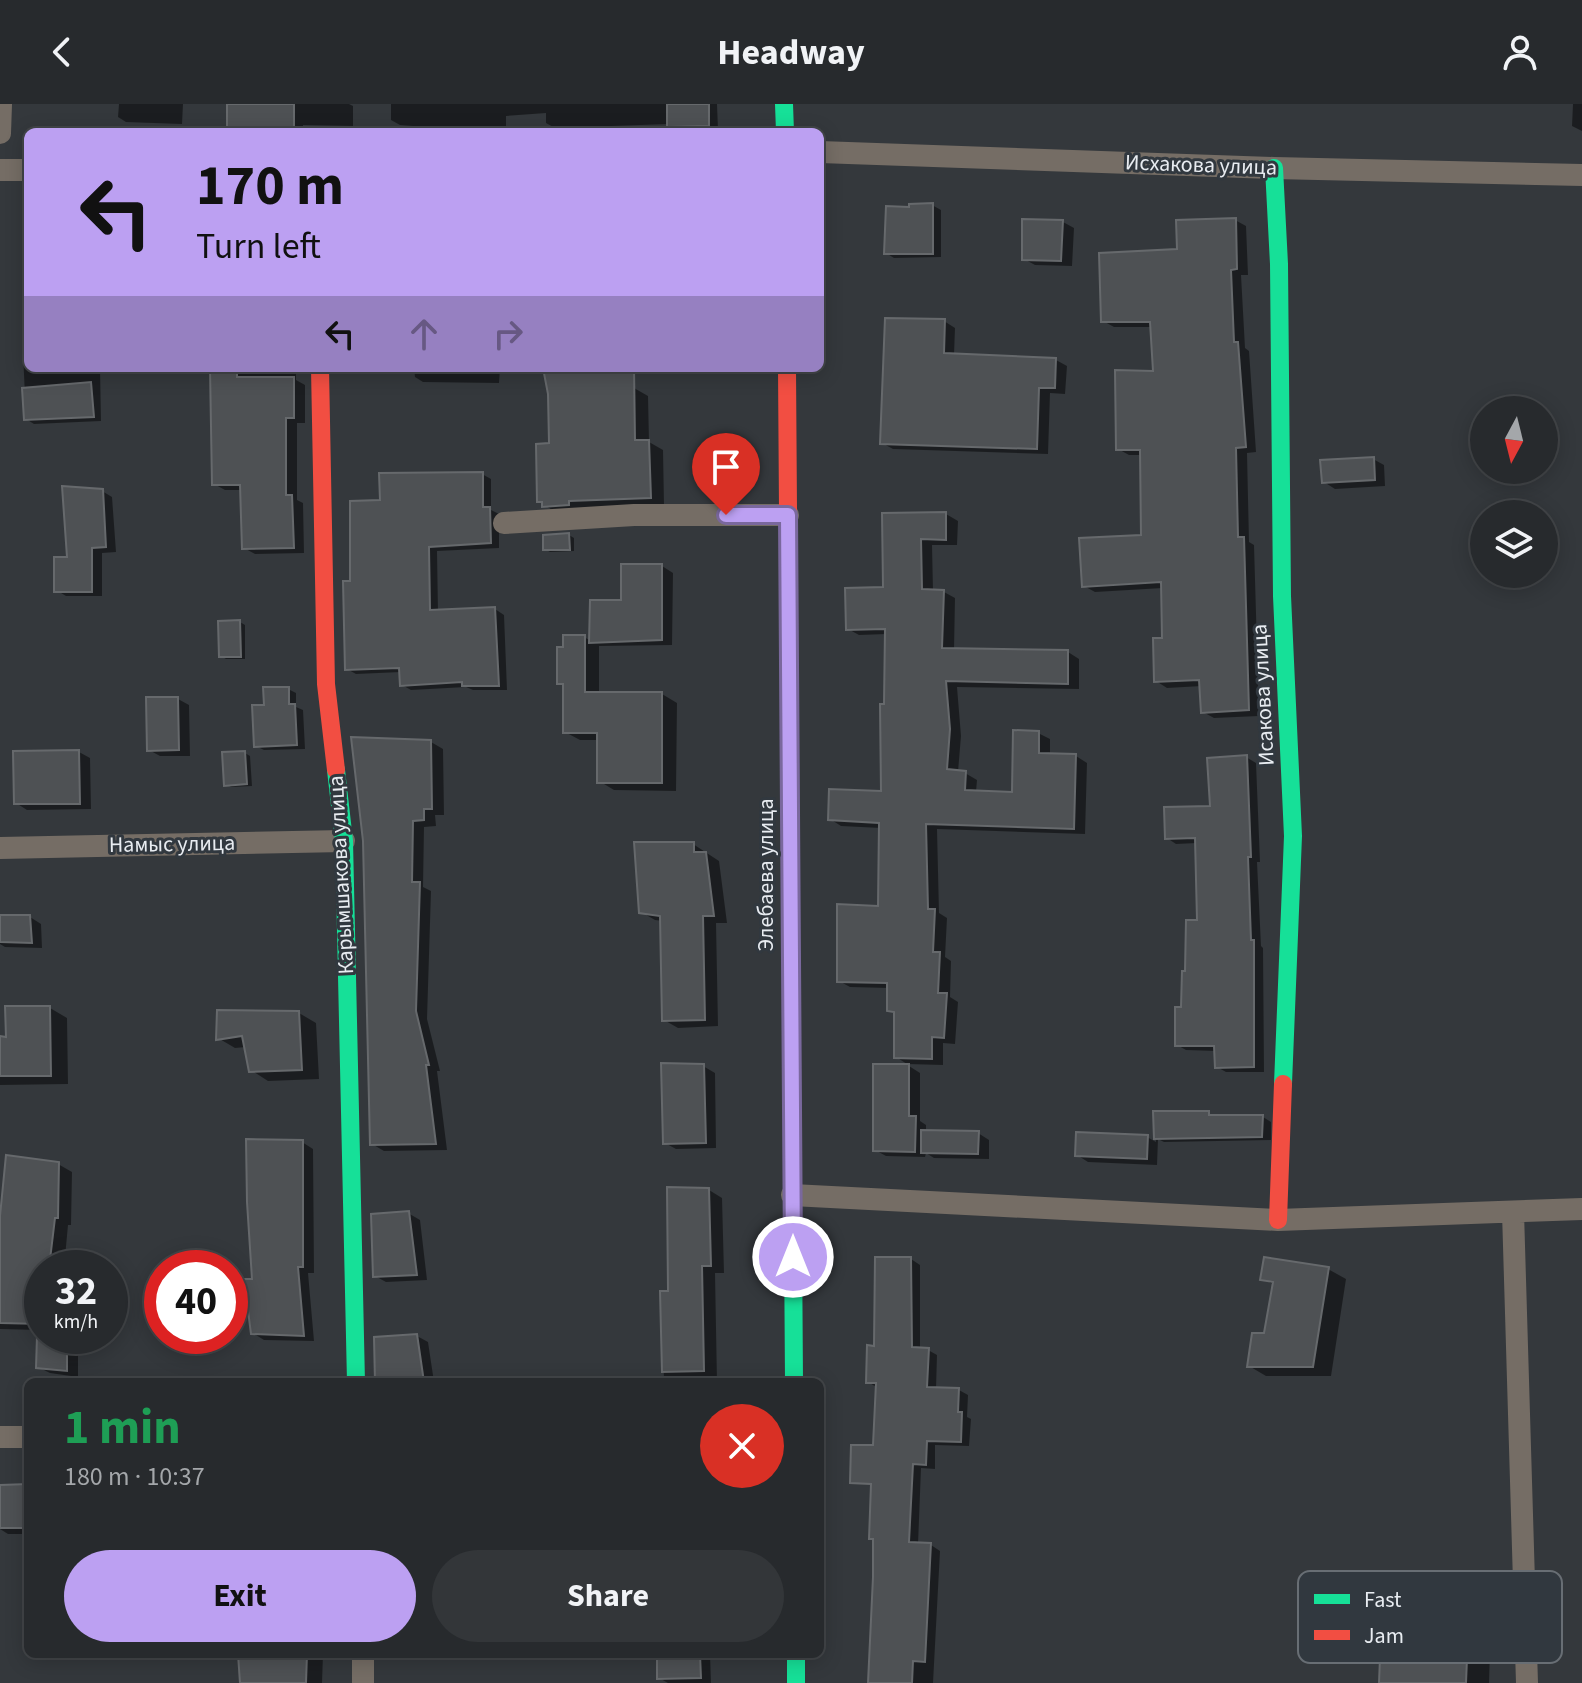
<!DOCTYPE html>
<meta charset="utf-8">
<style>
:root{--surface:#272a2d;--page:#333639;--text:#f1f3f6;--muted:#a4a7aa;--line:#434649;--accent:#bca0f2}
body{margin:0;font-family:"Source Sans 3",sans-serif;background:var(--page);color:var(--text);height:100vh;display:flex;flex-direction:column;font-size:30px;white-space:nowrap}
*{box-sizing:border-box;margin:0}
p{font-size:26px;color:var(--muted)}
.icon{flex:none;width:44px;height:44px;fill:none;stroke:currentColor;stroke-width:2;stroke-linecap:round;stroke-linejoin:round}
.map{position:relative;flex:1;overflow:hidden}
.sheet{position:absolute;left:24px;top:1274px;width:800px;height:280px;display:flex;flex-direction:column;background:var(--surface);border-radius:12px;box-shadow:0 4px 20px #0003,0 0 0 2px var(--line)}
.sheet>*{flex:none}
.hud{position:absolute;left:24px;top:24px;width:800px;height:244px;border-radius:12px;box-shadow:0 4px 20px #0003,0 0 0 2px var(--line);background:#bca0f2;color:#111;overflow:hidden}
.needle{width:52px;rotate:187deg}
.controls{position:absolute;left:1470px;top:292px;display:grid;gap:16px}
.controls a{display:grid;place-items:center;width:88px;height:88px;border-radius:50%;background:var(--surface);box-shadow:0 4px 20px #0003,0 0 0 2px var(--line);font-size:40px}
.speed{position:absolute;left:24px;top:1146px;display:flex;gap:16px;font-size:40px;font-weight:700;text-align:center}
.speed>*{display:grid;place-content:center;width:104px;height:104px;border-radius:50%;background:var(--surface);box-shadow:0 4px 20px #0003,0 0 0 2px var(--line);line-height:1}
.speed small{font-size:20px;font-weight:400}
.speed .limit{border:12px solid #d22;background:#fff;color:#111}
.pin{position:absolute;display:grid;place-items:center;width:68px;height:68px;color:#fff;margin:-82px -34px;border-radius:50% 50% 50% 0;rotate:-45deg;box-shadow:0 0 8px #0007}
.pin .icon{rotate:45deg}
.me{position:absolute;width:88px;margin:-44px;rotate:0deg;stroke-linejoin:round;filter:drop-shadow(0 0 6px #0008)}
.turn{display:flex;align-items:center;gap:28px;height:168px;padding:0 40px;font-size:36px}
.turn .icon{width:104px;height:104px;stroke-width:2.5}
.turn b{display:block;font-size:56px;line-height:68px}
.lanes{display:flex;align-items:center;height:76px;padding:0 40px;background:#0003;justify-content:center;gap:40px;direction:ltr}
.lanes .off{opacity:.35}
.round{display:grid;place-items:center;flex:none;width:84px;height:84px;border-radius:42px;background:var(--page)}
.overview{display:flex;align-items:center;justify-content:space-between;height:136px;padding:0 40px}
h1{font-size:48px;font-weight:700;line-height:60px;color:#1e9e55}
.primary-button{display:flex;gap:16px;margin-top:auto;padding:16px 40px}
.primary-button a{flex:1;height:92px;border-radius:48px;background:var(--accent);color:#111;font-size:32px;font-weight:700;line-height:92px;text-align:center}
.primary-button a+a{background:var(--page);color:var(--text)}
header{display:flex;justify-content:space-between;align-items:center;height:104px;padding:0 40px;background:var(--surface);font-size:36px;font-weight:700}
.map>svg:first-child{display:block}
.shadow{fill:#0007}
.building{fill:#4e5154;stroke:#66696c;stroke-width:2}
.lines{fill:none;stroke-linecap:round;stroke-linejoin:round}
.street{stroke:#756d65;stroke-width:22}
.fast{stroke:#16e098;stroke-width:18}
.jam{stroke:#f24e42;stroke-width:18}
.route-casing{stroke:#7a689d;stroke-width:20}
.route{stroke:#bca0f2;stroke-width:14}
.labels{text-anchor:middle;dominant-baseline:central;stroke-width:6;stroke-linejoin:round;paint-order:stroke}
.street-label{font-size:22px;fill:#e8ecf1;stroke:#31383f}
.key{fill:#31383f;stroke:#686e74;stroke-width:2}
.key-label{font-size:22px;fill:#e8ecf1}
</style>
<header><svg class="icon" aria-label="back" viewBox="0 0 24 24"><path d="M15 5l-7 7 7 7"/></svg>Headway<svg class="icon" aria-label="person" viewBox="0 0 24 24"><circle cx="12" cy="8" r="4"/><path d="M4 21q1-7 8-7t8 7"/></svg></header>
<div class="map">
<svg width="1582" height="1579" viewBox="0 0 1582 1579">
<rect width="100%" height="100%" fill="#34383c"/>
<path class="shadow" d="M 119,0 L 183,0 L 182,20 L 126,18 L 118,13 Z
M 229,0 L 349,0 L 353,2 L 353,22 L 303,21 L 303,28 L 229,28 Z
M 391,0 L 717,0 L 718,26 L 678,27 L 669,20 L 555,24 L 546,19 L 546,9 L 506,12 L 506,23 L 450,25 L 400,21 L 391,16 Z
M 1571,0 L 1582,0 L 1582,27 L 1572,22 L 1573,0 Z
M 932,101 L 941,106 L 941,153 L 894,154 L 886,149 L 911,105 Z
M 1235,116 L 1246,122 L 1248,171 L 1241,171 L 1245,244 L 1249,247 L 1256,348 L 1247,349 L 1249,438 L 1254,441 L 1259,612 L 1214,614 L 1203,608 L 1202,582 L 1167,584 L 1156,577 L 1165,536 L 1163,484 L 1095,488 L 1084,482 L 1143,433 L 1142,351 L 1129,351 L 1118,345 L 1155,269 L 1153,223 L 1114,223 L 1103,217 L 1179,147 Z
M 1063,118 L 1074,124 L 1072,162 L 1035,161 L 1024,155 Z
M 944,217 L 955,224 L 954,251 L 1056,256 L 1067,262 L 1065,290 L 1050,289 L 1048,350 L 893,345 L 882,339 Z
M 23,248 L 28,249 L 28,264 L 100,264 L 101,317 L 34,320 L 26,315 Z
M 214,264 L 296,264 L 296,276 L 305,281 L 305,319 L 297,319 L 297,396 L 303,399 L 304,449 L 255,450 L 244,444 L 242,386 L 225,386 L 214,380 Z
M 414,264 L 500,264 L 499,279 L 423,278 L 415,273 Z
M 545,264 L 628,264 L 634,284 L 648,292 L 649,338 L 663,346 L 664,401 L 558,410 L 539,397 L 551,341 L 550,289 Z
M 1373,355 L 1384,361 L 1385,382 L 1335,385 L 1324,378 Z
M 482,370 L 491,375 L 491,406 L 499,410 L 499,444 L 437,447 L 438,508 L 495,505 L 504,511 L 507,586 L 473,586 L 466,583 L 411,586 L 402,581 L 401,568 L 356,570 L 347,565 L 352,479 L 383,398 Z
M 102,387 L 112,393 L 116,448 L 102,449 L 102,492 L 66,492 L 56,486 Z
M 946,410 L 958,417 L 957,441 L 932,441 L 933,487 L 944,488 L 955,494 L 954,546 L 1068,548 L 1079,555 L 1079,585 L 957,583 L 961,632 L 958,668 L 965,669 L 977,676 L 976,688 L 1014,690 L 1038,629 L 1050,635 L 1050,651 L 1076,652 L 1087,659 L 1085,730 L 937,725 L 939,809 L 947,814 L 945,853 L 951,857 L 950,893 L 958,898 L 955,940 L 943,939 L 943,961 L 907,960 L 896,953 L 896,910 L 889,906 L 889,884 L 850,883 L 839,877 L 880,804 L 881,724 L 841,722 L 830,715 L 883,689 L 887,530 L 859,531 L 848,525 L 885,485 L 884,411 Z
M 569,431 L 574,434 L 574,447 L 550,448 L 545,445 Z
M 662,462 L 673,469 L 672,541 L 599,542 L 599,590 L 662,590 L 677,599 L 676,687 L 614,686 L 599,677 L 599,636 L 580,636 L 565,628 L 565,583 L 559,579 L 584,533 L 591,537 L 623,498 Z
M 240,518 L 245,521 L 245,555 L 226,555 L 221,552 Z
M 288,585 L 296,589 L 296,603 L 303,606 L 305,645 L 264,646 L 256,642 L 266,603 Z
M 178,595 L 189,601 L 190,652 L 160,652 L 149,646 Z
M 431,638 L 443,645 L 444,711 L 435,711 L 436,722 L 424,723 L 423,783 L 431,787 L 427,915 L 440,967 L 437,967 L 447,1046 L 384,1047 L 372,1040 L 365,736 Z
M 79,648 L 90,654 L 91,705 L 27,706 L 16,699 Z
M 245,649 L 250,652 L 252,682 L 231,683 L 226,680 Z
M 1246,653 L 1256,659 L 1260,758 L 1257,758 L 1261,842 L 1263,844 L 1264,968 L 1226,968 L 1217,963 L 1216,947 L 1186,946 L 1177,941 L 1187,869 L 1199,818 L 1197,739 L 1176,740 L 1167,734 L 1212,704 Z
M 693,740 L 719,757 L 727,819 L 716,819 L 718,922 L 678,924 L 664,916 L 663,817 L 655,816 L 641,808 Z
M 0,813 L 30,813 L 41,820 L 42,844 L 5,843 L 0,840 Z
M 50,904 L 67,914 L 68,980 L 0,981 L 0,935 L 8,935 Z
M 299,909 L 316,919 L 319,975 L 268,977 L 251,966 L 246,943 L 235,944 L 218,934 Z
M 703,962 L 715,969 L 716,1044 L 676,1045 L 665,1039 Z
M 909,962 L 920,969 L 920,1017 L 926,1021 L 926,1028 L 978,1029 L 989,1036 L 989,1055 L 934,1054 L 926,1049 L 925,1053 L 886,1052 L 875,1046 Z
M 1155,1009 L 1263,1013 L 1271,1018 L 1271,1036 L 1164,1038 L 1158,1035 L 1157,1061 L 1088,1058 L 1077,1051 L 1147,1033 L 1156,1038 Z
M 302,1038 L 313,1045 L 314,1169 L 308,1169 L 314,1237 L 264,1236 L 253,1229 L 254,1177 Z
M 58,1060 L 72,1068 L 71,1121 L 68,1121 L 64,1164 L 42,1164 L 42,1232 L 73,1232 L 78,1235 L 78,1273 L 50,1269 L 38,1263 L 39,1226 L 0,1225 L 0,1123 Z
M 709,1086 L 722,1094 L 724,1169 L 715,1169 L 717,1278 L 664,1278 L 662,1189 L 670,1189 Z
M 408,1109 L 420,1116 L 427,1176 L 386,1178 L 375,1172 Z
M 911,1155 L 920,1161 L 920,1246 L 928,1246 L 937,1251 L 936,1285 L 959,1286 L 968,1291 L 967,1313 L 971,1315 L 969,1342 L 935,1341 L 935,1365 L 921,1364 L 918,1441 L 931,1441 L 940,1447 L 933,1579 L 871,1579 L 882,1380 L 875,1343 L 878,1284 L 868,1278 L 876,1244 Z
M 1328,1165 L 1346,1175 L 1331,1272 L 1266,1272 L 1249,1262 L 1266,1231 L 1274,1181 L 1263,1174 Z
M 417,1232 L 428,1238 L 434,1278 L 376,1278 Z
M 28,1382 L 28,1430 L 8,1430 L 0,1425 L 0,1383 Z
M 1467,1532 L 1490,1546 L 1489,1579 L 1381,1579 Z
M 240,1550 L 323,1550 L 322,1579 L 242,1579 Z
M 659,1550 L 710,1550 L 711,1579 L 668,1579 L 659,1574 Z"/>
<path class="building" d="M 227,0 L 294,0 L 294,28 L 227,28 Z
M 667,0 L 709,0 L 709,22 L 667,23 Z
M 933,99 L 933,150 L 884,150 L 886,102 L 909,103 L 909,100 Z
M 1236,114 L 1237,165 L 1231,166 L 1234,238 L 1238,238 L 1246,343 L 1236,344 L 1238,433 L 1244,433 L 1249,606 L 1201,609 L 1199,576 L 1154,578 L 1153,534 L 1162,534 L 1161,478 L 1082,483 L 1079,434 L 1141,431 L 1140,346 L 1116,346 L 1115,266 L 1153,267 L 1150,218 L 1101,218 L 1099,149 L 1177,145 L 1176,116 Z
M 1022,115 L 1063,116 L 1061,157 L 1022,156 Z
M 885,214 L 945,215 L 944,249 L 1056,254 L 1055,284 L 1039,284 L 1037,345 L 880,340 Z
M 210,264 L 237,264 L 237,273 L 294,273 L 294,314 L 286,314 L 286,391 L 292,391 L 294,444 L 242,445 L 240,381 L 212,381 Z
M 543,264 L 634,264 L 635,336 L 649,336 L 651,394 L 569,397 L 569,401 L 542,403 L 542,398 L 537,398 L 536,340 L 549,339 L 548,290 Z
M 91,278 L 94,313 L 24,316 L 22,284 Z
M 1374,353 L 1375,376 L 1322,379 L 1320,356 Z
M 483,368 L 483,403 L 490,403 L 491,439 L 429,443 L 430,506 L 495,503 L 499,582 L 462,582 L 462,578 L 400,582 L 399,564 L 345,566 L 343,477 L 350,477 L 350,397 L 380,396 L 379,369 Z
M 62,382 L 103,385 L 106,443 L 92,444 L 92,488 L 54,488 L 54,453 L 67,453 Z
M 946,408 L 946,436 L 921,435 L 922,485 L 944,486 L 942,544 L 1068,546 L 1068,580 L 946,577 L 950,625 L 947,665 L 966,667 L 965,686 L 1012,688 L 1013,626 L 1039,627 L 1039,649 L 1076,650 L 1074,725 L 926,720 L 928,805 L 935,805 L 933,848 L 940,848 L 938,889 L 947,889 L 944,934 L 932,933 L 932,955 L 894,954 L 894,908 L 887,907 L 887,879 L 837,878 L 837,800 L 878,802 L 879,719 L 828,716 L 829,685 L 881,687 L 880,600 L 884,600 L 885,525 L 846,526 L 845,484 L 883,483 L 882,409 Z
M 569,429 L 570,446 L 543,446 L 543,431 Z
M 621,460 L 662,460 L 662,536 L 589,539 L 590,496 L 621,496 Z
M 240,516 L 241,553 L 219,553 L 218,517 Z
M 563,531 L 585,531 L 585,588 L 662,588 L 662,679 L 597,679 L 597,629 L 563,629 L 563,580 L 557,580 L 557,543 L 563,543 Z
M 263,583 L 289,583 L 289,600 L 295,600 L 297,641 L 254,643 L 252,601 L 264,601 Z
M 146,593 L 178,593 L 179,646 L 147,647 Z
M 351,633 L 431,636 L 432,705 L 424,705 L 424,716 L 413,717 L 412,778 L 420,778 L 416,907 L 429,961 L 426,961 L 436,1040 L 370,1041 L 363,737 Z
M 79,646 L 80,700 L 14,700 L 13,647 Z
M 245,647 L 247,680 L 224,682 L 222,648 Z
M 1247,651 L 1251,753 L 1248,753 L 1251,836 L 1254,836 L 1254,963 L 1215,964 L 1214,942 L 1175,942 L 1175,903 L 1181,903 L 1182,867 L 1185,867 L 1186,816 L 1197,816 L 1195,734 L 1165,735 L 1164,703 L 1210,702 L 1207,654 Z
M 634,738 L 694,738 L 694,748 L 706,748 L 714,812 L 703,812 L 705,916 L 662,917 L 660,812 L 639,809 Z
M 0,811 L 30,811 L 32,839 L 0,838 Z
M 5,902 L 50,902 L 51,972 L 0,972 L 0,932 L 6,933 Z
M 217,906 L 299,907 L 302,966 L 249,968 L 242,932 L 216,936 Z
M 661,959 L 704,960 L 706,1039 L 663,1040 Z
M 873,960 L 909,960 L 909,1012 L 916,1012 L 915,1048 L 873,1047 Z
M 1153,1007 L 1209,1007 L 1209,1011 L 1263,1011 L 1262,1033 L 1154,1035 Z
M 921,1026 L 979,1027 L 978,1050 L 921,1049 Z
M 1076,1028 L 1148,1031 L 1147,1055 L 1075,1052 Z
M 246,1035 L 303,1036 L 303,1163 L 298,1163 L 304,1232 L 251,1230 L 244,1175 L 252,1175 L 247,1098 Z
M 6,1051 L 59,1058 L 58,1114 L 55,1114 L 49,1164 L 42,1164 L 42,1220 L 0,1219 L 0,1112 Z
M 667,1083 L 709,1084 L 711,1162 L 702,1162 L 704,1267 L 662,1268 L 660,1187 L 668,1187 Z
M 409,1107 L 417,1171 L 373,1173 L 371,1110 Z
M 875,1153 L 911,1153 L 912,1243 L 929,1244 L 927,1283 L 959,1284 L 958,1308 L 962,1308 L 961,1338 L 927,1337 L 926,1361 L 913,1360 L 909,1438 L 931,1439 L 925,1558 L 913,1557 L 912,1579 L 868,1579 L 873,1473 L 873,1435 L 869,1435 L 871,1380 L 850,1379 L 851,1341 L 873,1341 L 876,1279 L 866,1279 L 867,1241 L 874,1242 Z
M 1264,1153 L 1329,1163 L 1313,1263 L 1247,1263 L 1252,1229 L 1264,1229 L 1273,1178 L 1260,1176 Z
M 417,1230 L 424,1278 L 375,1278 L 374,1233 Z
M 37,1232 L 67,1232 L 67,1267 L 36,1264 Z
M 28,1380 L 28,1424 L 0,1424 L 0,1381 Z
M 1381,1528 L 1468,1530 L 1466,1579 L 1379,1579 Z
M 238,1550 L 307,1550 L 306,1579 L 240,1579 Z
M 657,1550 L 700,1550 L 701,1574 L 657,1575 Z"/>
<g class="lines">
<path class="street" d="M 0,29 L 1,0
M 820,48 L 1274,64 L 1582,71
M 0,66 L 28,66
M 504,419 L 634,411 L 788,411
M 0,744 L 344,737
M 792,1091 L 1278,1116 L 1582,1105
M 1513,1108 L 1527,1579
M 0,1333 L 28,1333
M 363,1550 L 363,1579"/>
<path class="fast" d="M 784,0 L 785,28
M 1274,64 L 1279,160 L 1282,492 L 1293,732 L 1283,980
M 789,548 L 794,1278
M 336,666 L 344,737 L 356,1278
M 796,1550 L 796,1579"/>
<path class="jam" d="M 320,264 L 326,580 L 336,666
M 787,264 L 789,548
M 1278,1116 L 1283,980"/>
</g>
<g class="lines">
<defs>
<path id="route" d="M 726,411 L 788,411 L 793,1153"/>
</defs>
<use href="#route" class="route-casing"/>
<use href="#route" class="route"/>
</g>
<g class="labels">
<g class="street-label">
<text transform="translate(1201 61) rotate(2)">Исхакова улица</text>
<text transform="translate(1263 591) rotate(-93)">Исакова улица</text>
<text transform="translate(172 740) rotate(-1)">Намыс улица</text>
<text transform="translate(341 771) rotate(-93)">Карымшакова улица</text>
<text transform="translate(766 771) rotate(-90)">Элебаева улица</text>
</g>
</g>
<rect x="1298" y="1467" width="264" height="92" rx="12" class="key"/>
<rect x="1314" y="1490" width="36" height="10" fill="#16e098"/>
<rect x="1314" y="1526" width="36" height="10" fill="#f24e42"/>
<g class="key-label">
<text x="1364" y="1503">Fast</text>
<text x="1364" y="1539">Jam</text>
</g>
</svg>
<div class="controls">
<a><svg class="needle" viewBox="-14 -14 28 28"><path d="M0-13l5 13h-10z" fill="#e53935"/><path d="M0 13l5-13h-10z" fill="#a4a7aa"/></svg></a>
<a><svg class="icon" aria-label="layers" viewBox="0 0 24 24"><path d="M12 4l9 5-9 5-9-5zM3 14l9 5 9-5"/></svg></a>
</div>
<div class="speed"><div>32<small>km/h</small></div><div class="limit">40</div></div>
<div class="pin" style="left:726px;top:411px;background:#d93025"><svg class="icon" aria-label="arrive" viewBox="0 0 24 24"><path d="M6 21V4h12l-3 4 3 4H6"/></svg></div>
<svg class="me" style="left:793px;top:1153px" viewBox="-20 -20 40 40"><circle r="17" fill="#bca0f2" stroke="#fff" stroke-width="3"/><path d="M0-11L8 9 0 5-8 9z" fill="#fff"/></svg>
<div class="hud">
<div class="turn"><svg class="icon" aria-label="left" viewBox="0 0 24 24"><path d="M17 20v-9H6M10 6l-5 5 5 5"/></svg><div><b>170 m</b>Turn left</div></div>
<div class="lanes"><svg class="icon" aria-label="left" viewBox="0 0 24 24"><path d="M17 20v-9H6M10 6l-5 5 5 5"/></svg><svg class="icon off" aria-label="ahead" viewBox="0 0 24 24"><path d="M12 20V5M6 11l6-6 6 6"/></svg><svg class="icon off" aria-label="right" viewBox="0 0 24 24"><path d="M7 20v-9h11M14 6l5 5-5 5"/></svg></div>
</div>
<section class="sheet">
<div class="overview"><div><h1>1 min</h1><p>180 m · 10:37</p></div><a class="round" style="background:#d93025;color:#fff"><svg class="icon" aria-label="close" viewBox="0 0 24 24"><path d="M6 6l12 12M18 6L6 18"/></svg></a></div>
<div class="primary-button"><a>Exit</a><a>Share</a></div>
</section>
</div>
